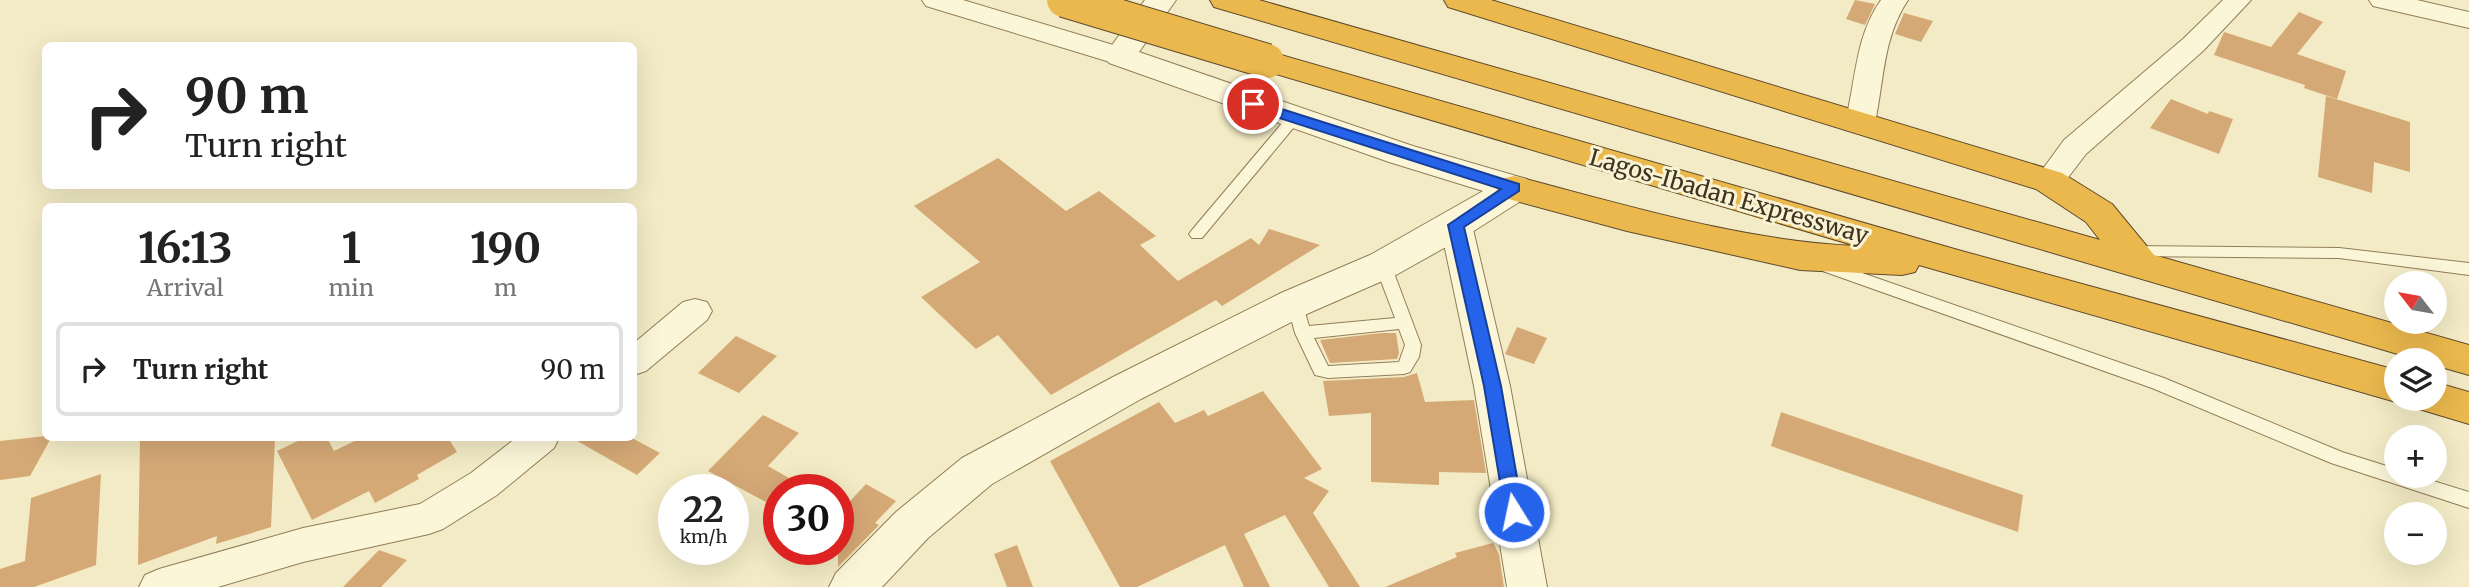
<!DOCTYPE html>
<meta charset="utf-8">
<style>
:root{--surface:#fff;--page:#f2f2f2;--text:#222;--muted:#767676;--line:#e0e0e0}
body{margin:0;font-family:Merriweather,serif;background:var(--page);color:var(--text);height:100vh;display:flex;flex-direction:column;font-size:26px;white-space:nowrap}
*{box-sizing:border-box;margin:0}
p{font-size:23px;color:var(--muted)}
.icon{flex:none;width:38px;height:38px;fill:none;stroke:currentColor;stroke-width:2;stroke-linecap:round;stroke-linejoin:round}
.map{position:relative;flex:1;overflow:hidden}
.sheet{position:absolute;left:42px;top:203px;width:595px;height:238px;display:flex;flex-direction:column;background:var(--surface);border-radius:10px;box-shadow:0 7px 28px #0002}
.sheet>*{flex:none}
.top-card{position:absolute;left:42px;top:42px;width:595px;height:147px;border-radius:10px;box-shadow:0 7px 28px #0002;background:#fff;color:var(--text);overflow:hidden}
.needle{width:46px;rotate:301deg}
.fabs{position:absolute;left:2384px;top:271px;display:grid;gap:14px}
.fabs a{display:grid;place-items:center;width:63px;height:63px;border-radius:50%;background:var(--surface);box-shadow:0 7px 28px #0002;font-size:35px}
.speed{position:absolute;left:658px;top:474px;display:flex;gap:14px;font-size:35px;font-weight:700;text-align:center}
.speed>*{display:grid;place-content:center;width:91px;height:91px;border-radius:50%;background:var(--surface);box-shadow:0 7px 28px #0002;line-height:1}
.speed small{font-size:18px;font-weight:400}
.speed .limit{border:10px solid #d22;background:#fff;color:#111}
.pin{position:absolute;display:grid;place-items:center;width:60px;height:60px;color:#fff;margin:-30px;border:4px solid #fff;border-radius:50%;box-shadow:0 2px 7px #0007}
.me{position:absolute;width:77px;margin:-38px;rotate:350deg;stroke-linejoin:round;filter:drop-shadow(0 0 5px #0008)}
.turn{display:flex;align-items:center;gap:24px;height:147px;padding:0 28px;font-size:32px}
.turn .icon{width:91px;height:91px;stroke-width:2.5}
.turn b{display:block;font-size:49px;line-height:60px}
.eta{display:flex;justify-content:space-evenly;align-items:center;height:119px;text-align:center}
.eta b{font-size:42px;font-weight:700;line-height:49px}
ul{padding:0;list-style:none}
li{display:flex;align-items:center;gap:21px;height:94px;margin:0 14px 10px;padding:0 14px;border:4px solid var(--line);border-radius:10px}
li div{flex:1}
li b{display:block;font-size:26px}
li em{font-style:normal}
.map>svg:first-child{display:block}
.building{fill:#d5a976}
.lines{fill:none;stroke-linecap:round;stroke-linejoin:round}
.service-casing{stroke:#917d58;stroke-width:2}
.minor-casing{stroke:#917d58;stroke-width:2}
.tertiary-casing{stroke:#917d58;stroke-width:2}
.motorway-casing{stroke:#5e4a2d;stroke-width:2}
.service{fill:#fcf6d9;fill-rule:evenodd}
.minor{fill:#fcf6d9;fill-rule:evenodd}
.tertiary{fill:#fcf6d9;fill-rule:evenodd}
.motorway{fill:#ebb84d;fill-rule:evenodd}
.motorway-bridge-casing{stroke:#5e4a2d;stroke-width:36;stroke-linecap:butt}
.motorway-bridge{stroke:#ebb84d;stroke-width:34}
.route{fill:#2563eb;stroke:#184099;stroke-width:2}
.labels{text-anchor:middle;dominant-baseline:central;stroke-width:6;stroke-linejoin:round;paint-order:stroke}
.street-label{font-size:23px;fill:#3f321e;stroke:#f9f3d5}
</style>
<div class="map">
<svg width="2469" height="587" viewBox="0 0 2469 587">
<rect width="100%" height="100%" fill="#f3ebc5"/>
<path class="building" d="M 1855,0 L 1875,4 L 1865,25 L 1846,19 Z
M 2299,12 L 2323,22 L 2297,54 L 2346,71 L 2337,99 L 2304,88 L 2305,85 L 2214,55 L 2224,32 L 2271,47 Z
M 1904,13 L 1933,21 L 1921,42 L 1895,34 Z
M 2326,96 L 2410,122 L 2410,172 L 2374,162 L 2372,193 L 2318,177 Z
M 2171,99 L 2208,114 L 2209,111 L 2233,119 L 2219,154 L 2150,128 Z
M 998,158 L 1066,211 L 1099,191 L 1156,236 L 1140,245 L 1178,281 L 1251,238 L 1259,245 L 1269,229 L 1320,245 L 1222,306 L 1216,300 L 1051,395 L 998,335 L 976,349 L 921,297 L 980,262 L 914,206 Z
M 1517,327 L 1547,338 L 1534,364 L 1505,354 Z
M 1382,333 L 1396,333 L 1399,353 L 1397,359 L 1330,363 L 1320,340 Z
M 736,336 L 777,356 L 739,393 L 698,373 Z
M 1417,373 L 1425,402 L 1474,400 L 1486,473 L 1439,472 L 1439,485 L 1371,482 L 1371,413 L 1329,416 L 1323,381 L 1404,377 Z
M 1263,391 L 1322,469 L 1304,478 L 1329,491 L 1313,513 L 1360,587 L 1329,587 L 1285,515 L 1244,534 L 1270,587 L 1244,587 L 1225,545 L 1137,587 L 1120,587 L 1050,461 L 1159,402 L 1175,423 L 1204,410 L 1208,416 Z
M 1781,412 L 2023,495 L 2018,532 L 1771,446 Z
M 763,415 L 799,433 L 768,466 L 810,490 L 779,490 L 779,509 L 708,471 Z
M 46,436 L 51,438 L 30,476 L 0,480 L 0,441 Z
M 140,438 L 275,438 L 271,527 L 216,544 L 217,536 L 138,565 Z
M 304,438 L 327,438 L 334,451 L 361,438 L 448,438 L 457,452 L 417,475 L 419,479 L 375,503 L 369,491 L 312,520 L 277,451 Z
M 572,438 L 632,438 L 660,453 L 637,475 Z
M 101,474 L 96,565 L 34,587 L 0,587 L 0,569 L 25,561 L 31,498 Z
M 866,484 L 896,501 L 875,523 L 879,525 L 838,567 L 838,514 Z
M 1493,543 L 1499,554 L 1504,587 L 1385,587 L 1457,557 L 1455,553 Z
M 1017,545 L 1033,587 L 1007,587 L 994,554 Z
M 379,550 L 407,560 L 381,587 L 343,587 Z"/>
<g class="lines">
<defs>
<path id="service" d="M 1294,114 L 1301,118 L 1299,121 L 1202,238 L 1192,238 L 1189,234 L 1192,230 L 1289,115 Z
M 2130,246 L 2339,248 L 2469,263 L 2469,275 L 2339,258 L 2130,256 L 2122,251 Z
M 1383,259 L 1391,265 L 1421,345 L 1419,357 L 1410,372 L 1404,374 L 1328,378 L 1315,375 L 1295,333 L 1287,303 L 1289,299 L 1301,299 L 1309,326 L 1395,318 L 1375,265 ZM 1399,329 L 1405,345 L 1399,362 L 1328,366 L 1314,338 Z
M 1822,259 L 2164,378 L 2342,452 L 2396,469 L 2396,476 L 2417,476 L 2469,492 L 2469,508 L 2331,463 L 2152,388 L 1817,269 L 1814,265 L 1817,261 Z"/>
<path id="minor" d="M 922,0 L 963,0 L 1130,50 L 1134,56 L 1130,62 L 1120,65 L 1110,62 L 926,6 Z
M 1881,0 L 1908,0 C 1883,37 1884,80 1875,123 L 1870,130 L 1860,132 L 1850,130 L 1845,123 C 1856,81 1855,36 1881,0 Z
M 2223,0 L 2251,0 L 2203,51 L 2086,154 L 2060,188 L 2049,191 L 2038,188 L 2034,181 L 2064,140 L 2183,39 Z
M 2369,0 L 2417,0 L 2469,12 L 2469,28 L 2373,6 Z
M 1456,214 L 1467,217 L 1472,225 L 1510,386 L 1547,587 L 1507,587 L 1474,386 L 1440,225 L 1445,217 Z
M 695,299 L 707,302 L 712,311 L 707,320 L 646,371 L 634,375 L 634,343 L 683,302 Z
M 516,438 L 559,438 L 554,448 L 497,495 L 443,529 L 429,534 L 303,562 L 218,587 L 139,587 L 145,575 L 159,569 L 303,528 L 420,504 L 471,473 Z"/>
<path id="tertiary" d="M 1145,0 L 1176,0 L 1139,52 L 1413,146 L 1527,179 L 1532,188 L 1527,197 L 1469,234 L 1396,275 L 1309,313 L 1141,399 L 992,484 L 928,538 L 882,587 L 829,587 L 836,573 L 896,512 L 962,458 L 1113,377 L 1281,293 L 1370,255 L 1483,191 L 1389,162 L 1109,63 L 1104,56 Z"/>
<path id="motorway" d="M 1210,0 L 1259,0 L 2100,240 L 2086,222 L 2036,189 L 1448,7 L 1444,0 L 1491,0 L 2062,173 L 2112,204 L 2154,255 L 2469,345 L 2469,375 L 2434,365 L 2434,360 L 2418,360 L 1214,7 Z
M 1267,51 L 1958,250 L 2396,370 L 2396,399 L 2405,399 L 2396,402 L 1919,265 L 1915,272 L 1902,275 L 1800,270 L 1627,231 L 1501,197 L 1496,188 L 1501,179 L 1514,176 C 1626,205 1741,241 1856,246 L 1256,68 L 1251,61 L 1256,54 Z
M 2434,382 L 2469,392 L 2469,424 L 2419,409 L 2414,399 L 2434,399 Z"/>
</defs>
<use href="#service" class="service-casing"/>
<use href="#minor" class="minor-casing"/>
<use href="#tertiary" class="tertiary-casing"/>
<use href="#motorway" class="motorway-casing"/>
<use href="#service" class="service"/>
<use href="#minor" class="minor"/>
<use href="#tertiary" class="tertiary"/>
<use href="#motorway" class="motorway"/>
<defs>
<path id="motorway-bridge" d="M 1064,0 L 1267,61"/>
</defs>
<use href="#motorway-bridge" class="motorway-bridge-casing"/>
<use href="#motorway-bridge" class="motorway-bridge"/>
</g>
<path class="route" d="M 1253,100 L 1519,184 L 1519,191 L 1464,227 L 1501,386 L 1523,512 L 1521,517 L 1508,517 L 1505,512 L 1484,386 L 1448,225 L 1501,189 L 1248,108 L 1248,101 Z"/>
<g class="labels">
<g class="street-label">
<text transform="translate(1729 196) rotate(16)">Lagos-Ibadan Expressway</text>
</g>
</g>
</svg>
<div class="fabs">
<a><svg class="needle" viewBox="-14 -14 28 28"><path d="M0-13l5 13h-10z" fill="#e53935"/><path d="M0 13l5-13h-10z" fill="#767676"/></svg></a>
<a><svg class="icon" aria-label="layers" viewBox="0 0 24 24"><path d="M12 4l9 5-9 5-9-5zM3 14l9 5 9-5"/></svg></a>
<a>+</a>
<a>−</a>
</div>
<div class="speed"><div>22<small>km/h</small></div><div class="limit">30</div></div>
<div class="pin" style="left:1253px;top:104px;background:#d93025"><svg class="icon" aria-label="arrive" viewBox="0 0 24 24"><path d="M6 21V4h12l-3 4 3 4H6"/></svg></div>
<svg class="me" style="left:1514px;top:512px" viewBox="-20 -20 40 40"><circle r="17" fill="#2563eb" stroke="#fff" stroke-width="3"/><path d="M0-11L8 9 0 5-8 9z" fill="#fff"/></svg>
<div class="top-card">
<div class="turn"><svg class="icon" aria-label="right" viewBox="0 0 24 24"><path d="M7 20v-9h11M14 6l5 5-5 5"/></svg><div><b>90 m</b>Turn right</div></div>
</div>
<section class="sheet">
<div class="eta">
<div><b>16:13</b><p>Arrival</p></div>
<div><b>1</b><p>min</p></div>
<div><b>190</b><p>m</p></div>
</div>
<ul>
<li><svg class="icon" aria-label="right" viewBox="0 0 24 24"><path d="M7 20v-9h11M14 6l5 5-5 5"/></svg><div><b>Turn right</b></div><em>90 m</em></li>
</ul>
</section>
</div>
